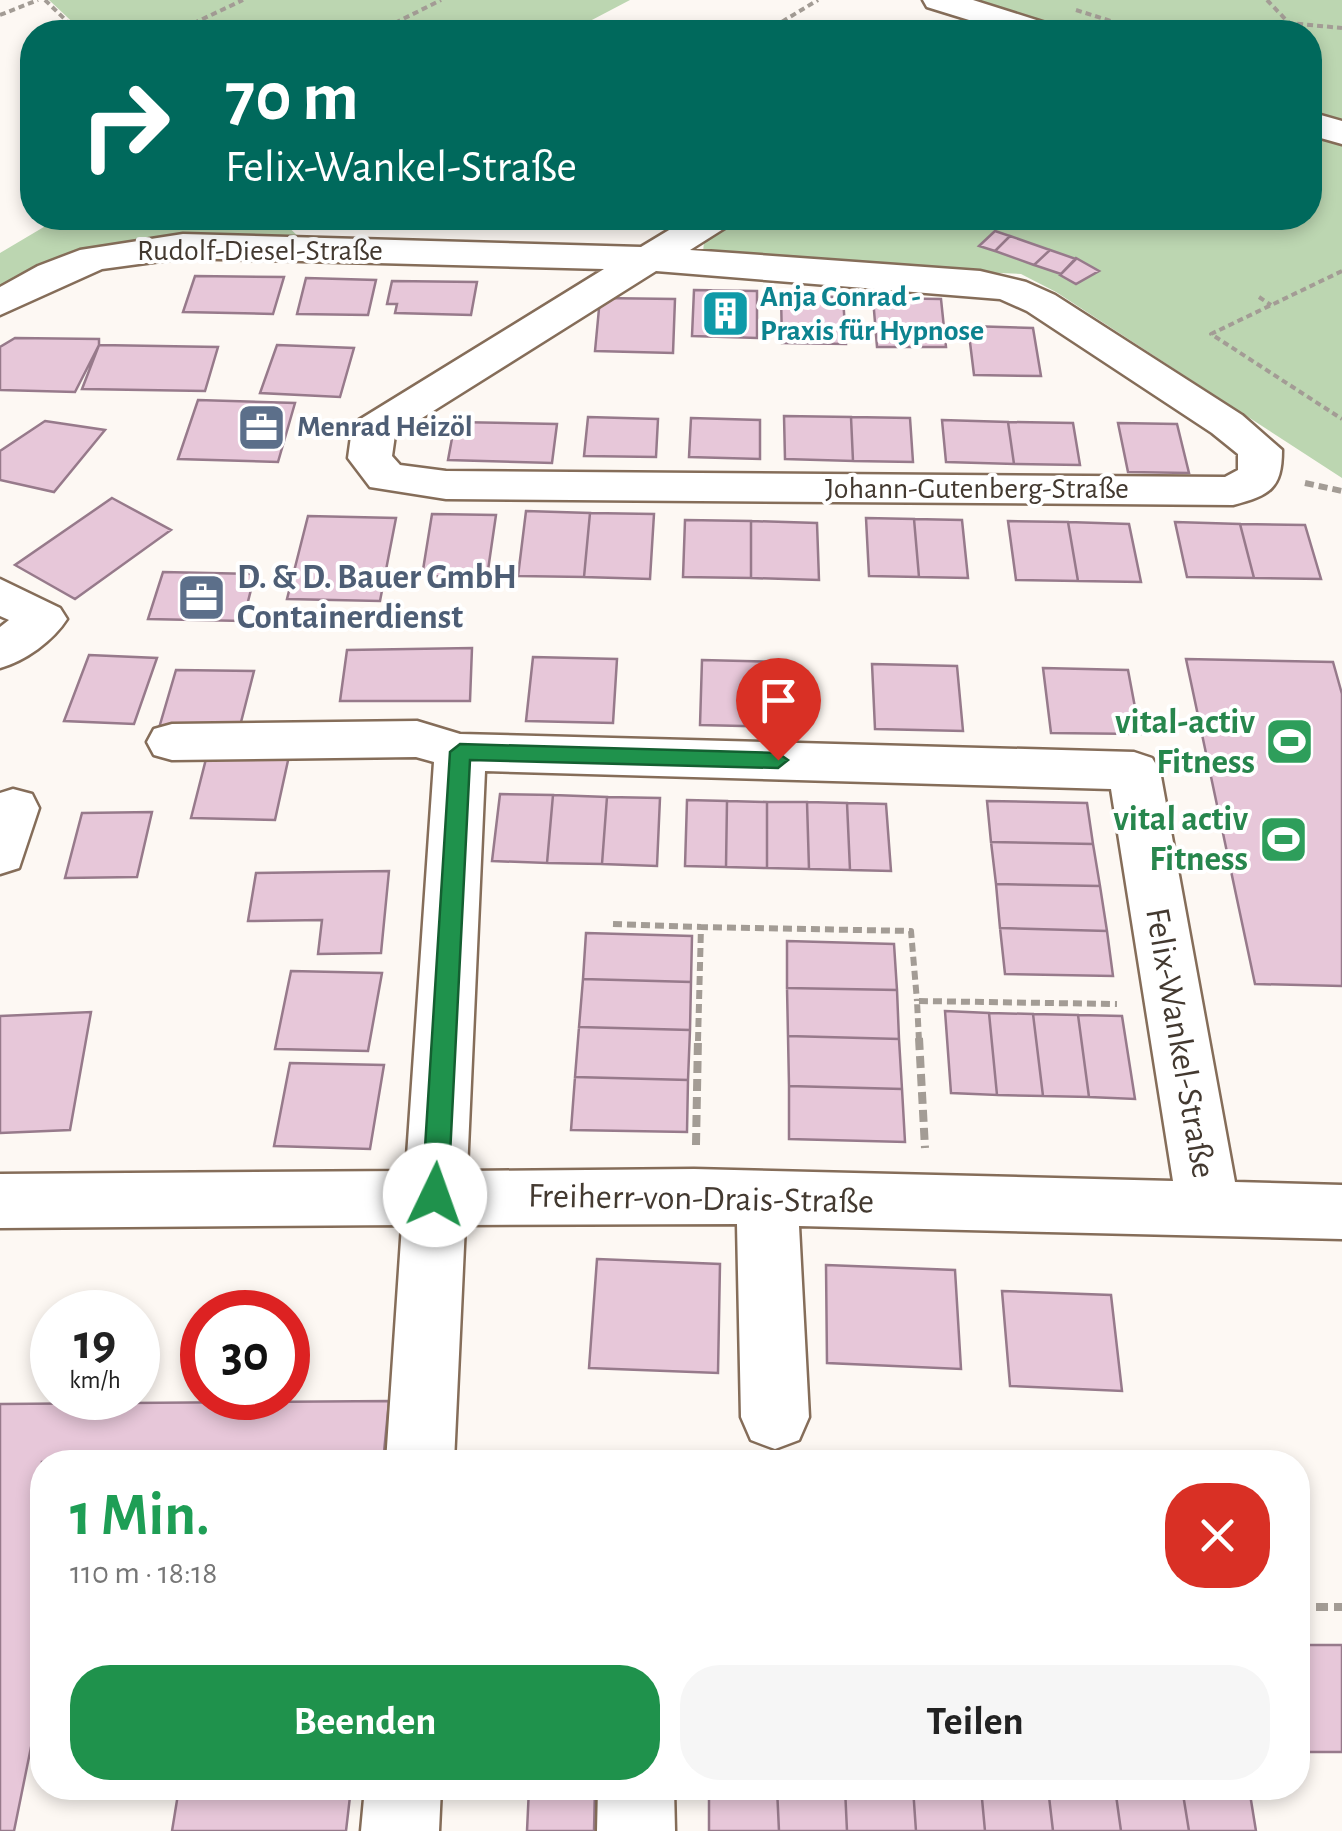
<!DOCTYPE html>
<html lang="de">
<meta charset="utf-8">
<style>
:root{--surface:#fff;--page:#f6f6f6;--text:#222;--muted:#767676;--accent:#1f924c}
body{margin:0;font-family:"Alegreya Sans",sans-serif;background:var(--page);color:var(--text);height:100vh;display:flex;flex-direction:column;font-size:38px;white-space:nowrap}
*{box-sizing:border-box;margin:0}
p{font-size:32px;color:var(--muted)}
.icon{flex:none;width:55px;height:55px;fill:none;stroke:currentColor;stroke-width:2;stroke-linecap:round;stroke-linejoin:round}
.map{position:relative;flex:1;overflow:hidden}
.panel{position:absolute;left:30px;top:1450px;width:1280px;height:350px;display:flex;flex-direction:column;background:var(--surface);border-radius:40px;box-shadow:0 5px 15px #0003}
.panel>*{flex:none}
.top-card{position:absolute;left:20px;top:20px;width:1302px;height:210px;border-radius:40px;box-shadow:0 5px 15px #0003;background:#00695c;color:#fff;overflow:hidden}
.speed{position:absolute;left:30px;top:1290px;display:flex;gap:20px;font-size:50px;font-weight:700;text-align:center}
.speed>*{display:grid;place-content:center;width:130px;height:130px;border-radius:50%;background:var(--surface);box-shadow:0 5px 15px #0003;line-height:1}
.speed small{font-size:25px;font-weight:400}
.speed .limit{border:15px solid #d22;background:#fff;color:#111}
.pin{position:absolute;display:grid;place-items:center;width:85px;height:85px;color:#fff;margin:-102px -42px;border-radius:50% 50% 50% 0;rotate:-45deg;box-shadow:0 0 10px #0007}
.pin .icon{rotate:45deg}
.me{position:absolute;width:110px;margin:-55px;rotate:3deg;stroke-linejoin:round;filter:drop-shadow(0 0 8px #0008)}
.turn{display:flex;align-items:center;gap:35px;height:210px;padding:0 40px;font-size:45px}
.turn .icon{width:130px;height:130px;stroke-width:2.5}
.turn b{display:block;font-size:70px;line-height:85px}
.round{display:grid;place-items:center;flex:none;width:105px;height:105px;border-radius:40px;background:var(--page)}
.overview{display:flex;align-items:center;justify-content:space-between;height:170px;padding:0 40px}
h1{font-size:60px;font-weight:600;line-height:75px;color:#1e9e55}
.cta{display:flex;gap:20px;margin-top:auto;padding:20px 40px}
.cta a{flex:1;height:115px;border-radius:40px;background:var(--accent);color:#fff;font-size:40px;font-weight:600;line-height:115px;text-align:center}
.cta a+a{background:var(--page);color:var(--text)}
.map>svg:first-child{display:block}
.green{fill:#bcd6b1}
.building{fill:#e7c7d9;stroke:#977a8b;stroke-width:2.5}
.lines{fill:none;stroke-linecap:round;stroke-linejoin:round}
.minor-casing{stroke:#856d59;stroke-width:5}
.path-far2{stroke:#a39c95;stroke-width:4;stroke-dasharray:6 4;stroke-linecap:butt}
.path-far1{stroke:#a39c95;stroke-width:6;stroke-dasharray:9 5;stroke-linecap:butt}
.path{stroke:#a39c95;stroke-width:8;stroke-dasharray:12 6;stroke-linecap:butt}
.minor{fill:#fff;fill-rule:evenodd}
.route{fill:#1f924c;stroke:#145f31;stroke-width:2.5}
.labels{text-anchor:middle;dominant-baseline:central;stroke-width:8;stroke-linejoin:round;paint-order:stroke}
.far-street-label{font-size:30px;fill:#433930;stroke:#fff}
.far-culture-label{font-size:30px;font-weight:bold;fill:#0d838f;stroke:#fff;text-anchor:start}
.far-service-label{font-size:30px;font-weight:bold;fill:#4e5e75;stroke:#fff;text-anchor:start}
.service-label{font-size:35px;font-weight:bold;fill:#4e5e75;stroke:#fff;text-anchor:start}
.leisure-label{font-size:35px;font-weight:bold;fill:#27864d;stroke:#fff;text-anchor:end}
.street-label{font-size:35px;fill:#433930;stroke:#fff}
</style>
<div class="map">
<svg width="1342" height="1831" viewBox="0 0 1342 1831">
<rect width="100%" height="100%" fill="#fdf8f3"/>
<path class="green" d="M 49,0 L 630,0 L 569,32 L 83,32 Z
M 962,0 L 1342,0 L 1342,125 L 1310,115 L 1310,32 L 1060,32 Z
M 1310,136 L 1342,146 L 1342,478 L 1056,292 L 1021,274 L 724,261 L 703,252 L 704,242 L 733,218 L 1310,218 Z
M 59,218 L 279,218 L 303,241 L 198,240 L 0,292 L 0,253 Z"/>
<path class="building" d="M 995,231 L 1010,236 L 995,251 L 979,246 Z
M 1010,236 L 1050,250 L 1034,265 L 995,251 Z
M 1050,250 L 1076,259 L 1061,274 L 1034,265 Z
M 1076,258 L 1099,271 L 1076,284 L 1060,275 Z
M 195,276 L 284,277 L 273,314 L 183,312 Z
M 306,278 L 376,280 L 368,315 L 297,314 Z
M 392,281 L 477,282 L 471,315 L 395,313 L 397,304 L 387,304 Z
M 694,290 L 757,291 L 757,338 L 692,336 Z
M 781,296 L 843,297 L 846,344 L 782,343 Z
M 600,298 L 675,299 L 673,353 L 595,351 Z
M 873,298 L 941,299 L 946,347 L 877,347 Z
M 968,326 L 1033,328 L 1041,376 L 974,375 Z
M 15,338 L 99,339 L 99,345 L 75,392 L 0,390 L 0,347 Z
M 99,345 L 218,347 L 205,391 L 82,389 Z
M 277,345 L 354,348 L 340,397 L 260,393 Z
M 198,400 L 295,403 L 278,462 L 178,459 Z
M 784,416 L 851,417 L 853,461 L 785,459 Z
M 588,417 L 658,419 L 656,457 L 584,456 Z
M 851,417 L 910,418 L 913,462 L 853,461 Z
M 691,418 L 760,420 L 760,459 L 689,457 Z
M 942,420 L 1008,422 L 1014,464 L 946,462 Z
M 45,421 L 105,430 L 54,492 L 0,480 L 0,451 Z
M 455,422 L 557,424 L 552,463 L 448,460 Z
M 1008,422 L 1073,423 L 1080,465 L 1014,464 Z
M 1118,423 L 1177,424 L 1189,473 L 1128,472 Z
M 112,498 L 171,530 L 75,599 L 15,565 Z
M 526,511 L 590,513 L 584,577 L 518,576 Z
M 590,513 L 654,514 L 650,579 L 584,577 Z
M 432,514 L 496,515 L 487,577 L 422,576 Z
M 308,516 L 396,518 L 380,601 L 287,599 Z
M 866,518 L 914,519 L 919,577 L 869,576 Z
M 914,519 L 962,520 L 968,578 L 919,577 Z
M 685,520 L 751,521 L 751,578 L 683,577 Z
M 751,521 L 817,523 L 819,580 L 751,578 Z
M 1008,521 L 1068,522 L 1078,581 L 1016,580 Z
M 1068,522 L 1129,524 L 1141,582 L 1078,581 Z
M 1175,522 L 1240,524 L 1254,578 L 1187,577 Z
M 1240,524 L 1305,525 L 1321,579 L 1254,578 Z
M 163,572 L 255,574 L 243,621 L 148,619 Z
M 472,648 L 470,701 L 340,701 L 347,650 Z
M 89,655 L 157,658 L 134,724 L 64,721 Z
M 533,657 L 617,659 L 613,723 L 526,721 Z
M 1186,659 L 1333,662 L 1342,694 L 1342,986 L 1255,984 Z
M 702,660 L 787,662 L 788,727 L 700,725 Z
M 872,664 L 957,666 L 963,731 L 875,729 Z
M 1043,668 L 1128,670 L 1140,734 L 1051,733 Z
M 176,670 L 254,671 L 239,730 L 159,728 Z
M 207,755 L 289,756 L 275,820 L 191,818 Z
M 500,794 L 553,795 L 547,863 L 492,861 Z
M 553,795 L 607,797 L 602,864 L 547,863 Z
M 607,797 L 660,798 L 657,866 L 602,864 Z
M 687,800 L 727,801 L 726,867 L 685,866 Z
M 727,801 L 767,802 L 767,868 L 726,867 Z
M 987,801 L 1087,803 L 1093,844 L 991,842 Z
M 767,802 L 807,802 L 809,869 L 767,868 Z
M 807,802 L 847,803 L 850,870 L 809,869 Z
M 847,803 L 886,804 L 891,871 L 850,870 Z
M 152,812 L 137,877 L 65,878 L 82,813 Z
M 991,842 L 1093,844 L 1100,886 L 996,884 Z
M 389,871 L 381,953 L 318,954 L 322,920 L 248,921 L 256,873 Z
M 996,884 L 1100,886 L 1107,931 L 1000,928 Z
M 1000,928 L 1107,931 L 1113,976 L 1005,974 Z
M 586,933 L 692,936 L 691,982 L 583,979 Z
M 787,941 L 894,944 L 897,990 L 787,988 Z
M 291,971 L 382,973 L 368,1051 L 275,1049 Z
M 583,979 L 691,982 L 690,1030 L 579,1027 Z
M 787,988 L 897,990 L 899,1039 L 788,1036 Z
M 945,1011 L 989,1013 L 997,1095 L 951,1093 Z
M 91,1012 L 70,1130 L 0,1133 L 0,1016 Z
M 989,1013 L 1033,1014 L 1043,1096 L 997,1095 Z
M 1033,1014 L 1078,1015 L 1089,1097 L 1043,1096 Z
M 1078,1015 L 1122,1016 L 1135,1099 L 1089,1097 Z
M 579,1027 L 690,1030 L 688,1080 L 575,1077 Z
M 788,1036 L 899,1039 L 902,1089 L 789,1086 Z
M 290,1063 L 384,1065 L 370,1149 L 274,1146 Z
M 575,1077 L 688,1080 L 687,1132 L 571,1130 Z
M 789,1086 L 902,1089 L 905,1142 L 789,1139 Z
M 597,1259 L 720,1264 L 718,1373 L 589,1368 Z
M 826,1265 L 955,1270 L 961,1369 L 827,1363 Z
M 1002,1291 L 1111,1295 L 1122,1391 L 1010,1386 Z
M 389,1401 L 383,1462 L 42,1462 L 42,1693 L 14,1831 L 0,1831 L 0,1404 Z
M 841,1455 L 978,1461 L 978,1462 L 841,1462 Z
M 1298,1645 L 1342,1645 L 1342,1752 L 1298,1752 Z
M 179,1788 L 351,1788 L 346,1831 L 172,1831 Z
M 529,1788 L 595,1788 L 594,1831 L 527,1831 Z
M 709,1788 L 777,1788 L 779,1831 L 709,1831 Z
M 777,1788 L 845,1788 L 847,1831 L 779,1831 Z
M 845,1788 L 913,1788 L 916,1831 L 847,1831 Z
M 913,1788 L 981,1788 L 985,1831 L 916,1831 Z
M 981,1788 L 1048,1788 L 1053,1831 L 985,1831 Z
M 1048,1788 L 1115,1788 L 1121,1831 L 1053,1831 Z
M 1115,1788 L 1182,1788 L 1189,1831 L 1121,1831 Z
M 1182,1788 L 1249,1788 L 1256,1831 L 1189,1831 Z"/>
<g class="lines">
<defs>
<path id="minor" d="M 923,0 L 973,0 L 1052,25 L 1057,32 L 1008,32 L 927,7 Z
M 1310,112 L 1342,121 L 1342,144 L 1310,135 Z
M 689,218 L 734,218 L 728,226 L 690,250 L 980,271 L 1026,282 L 1055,295 L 1242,415 L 1282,450 C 1282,489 1270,495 1233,505 L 446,499 L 370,487 L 348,458 L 352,429 L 359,420 L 604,269 L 183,258 L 102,269 L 0,315 L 0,287 L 38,266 L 80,250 L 183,234 L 641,247 ZM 656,271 L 1000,299 L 1027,311 L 1212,433 L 1238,454 L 1238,470 L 1225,477 L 446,471 L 400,465 L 392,456 L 395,435 Z
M 0,579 L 60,608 L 67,619 C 53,641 25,661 0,668 L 0,627 L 9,620 L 0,616 Z
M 417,721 L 460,734 L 1134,752 L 1152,758 L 1160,771 L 1235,1182 L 1342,1185 L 1342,1239 L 799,1226 L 809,1417 L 799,1440 L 775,1449 L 751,1440 L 741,1417 L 737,1224 L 465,1225 L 454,1462 L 386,1462 L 402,1225 L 0,1228 L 0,1174 L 406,1171 L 434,762 L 416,757 L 172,760 L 154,755 L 147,742 L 154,729 L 172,724 ZM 485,771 L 1111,789 L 1173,1181 L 694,1169 L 467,1171 Z
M 13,789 L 32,794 L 39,808 L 19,868 L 0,874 L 0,793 Z
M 365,1788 L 441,1788 L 439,1831 L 361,1831 Z
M 598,1788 L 674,1788 L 675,1831 L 597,1831 Z"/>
</defs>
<use href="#minor" class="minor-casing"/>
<path class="path-far2" d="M 45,0 L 78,32
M 1267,0 L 1289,23 L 1342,28
M 1076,10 L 1146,32
M 0,15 L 38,0
M 175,32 L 243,0
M 377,32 L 441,0
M 765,32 L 818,0
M 1342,271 L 1211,334 L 1342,419
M 1259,297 L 1271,305"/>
<path class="path-far1" d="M 1305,483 L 1342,491
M 613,924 L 701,927
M 698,1041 L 701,927 L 911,931 L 917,1001
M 919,1041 L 917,1001 L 1117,1004"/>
<path class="path" d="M 919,1038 L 925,1148
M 696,1145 L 698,1038
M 1298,1607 L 1342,1607"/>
<use href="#minor" class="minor"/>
</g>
<path class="route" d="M 460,744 L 778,753 L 788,760 L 778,768 L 470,760 L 448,1195 L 444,1203 L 435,1206 L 426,1203 L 422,1195 L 450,752 Z"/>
<defs>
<symbol id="building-square" viewBox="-11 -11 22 22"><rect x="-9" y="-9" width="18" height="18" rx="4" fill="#0f9aa8" stroke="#fff"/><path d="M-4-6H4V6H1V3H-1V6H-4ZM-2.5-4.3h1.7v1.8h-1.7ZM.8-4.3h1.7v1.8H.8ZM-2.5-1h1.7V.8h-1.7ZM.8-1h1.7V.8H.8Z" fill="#fff"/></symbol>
<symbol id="office-square" viewBox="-11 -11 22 22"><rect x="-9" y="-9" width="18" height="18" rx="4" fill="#5c6f8a" stroke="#fff"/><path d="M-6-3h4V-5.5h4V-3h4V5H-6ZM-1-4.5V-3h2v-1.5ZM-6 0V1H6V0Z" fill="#fff"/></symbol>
<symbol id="stadium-square" viewBox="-11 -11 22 22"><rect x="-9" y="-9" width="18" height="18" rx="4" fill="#2e9e5b" stroke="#fff"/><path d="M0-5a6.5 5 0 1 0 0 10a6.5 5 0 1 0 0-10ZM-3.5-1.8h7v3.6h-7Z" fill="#fff"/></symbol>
</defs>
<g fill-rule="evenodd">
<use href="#building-square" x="698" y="286" width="55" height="55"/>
<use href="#office-square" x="234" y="400" width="55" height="55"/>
<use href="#office-square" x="174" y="570" width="55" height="55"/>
<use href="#stadium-square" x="1262" y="714" width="55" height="55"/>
<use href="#stadium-square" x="1256" y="812" width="55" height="55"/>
</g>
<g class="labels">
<g class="far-street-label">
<text x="260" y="251">Rudolf-Diesel-Straße</text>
<text x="977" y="489">Johann-Gutenberg-Straße</text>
</g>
<g class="far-culture-label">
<text x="760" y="297">Anja Conrad -<tspan x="760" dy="34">Praxis für Hypnose</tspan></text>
</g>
<g class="far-service-label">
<text x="297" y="427">Menrad Heizöl</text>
</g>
<g class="service-label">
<text x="237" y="577">D. &amp; D. Bauer GmbH<tspan x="237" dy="40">Containerdienst</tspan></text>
</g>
<g class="leisure-label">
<text x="1255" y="722">vital-activ<tspan x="1255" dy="40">Fitness</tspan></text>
<text x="1248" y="819">vital activ<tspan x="1248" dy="40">Fitness</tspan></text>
</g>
<g class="street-label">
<text transform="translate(1180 1043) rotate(80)">Felix-Wankel-Straße</text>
<text transform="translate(701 1199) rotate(1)">Freiherr-von-Drais-Straße</text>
</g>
</g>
</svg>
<div class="speed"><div>19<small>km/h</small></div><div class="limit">30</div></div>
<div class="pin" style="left:778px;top:760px;background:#d93025"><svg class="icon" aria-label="arrive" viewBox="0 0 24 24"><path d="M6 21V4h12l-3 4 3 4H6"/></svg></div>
<svg class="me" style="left:435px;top:1195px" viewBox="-20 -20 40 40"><circle r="19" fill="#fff"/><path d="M0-13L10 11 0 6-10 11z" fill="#1f924c"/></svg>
<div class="top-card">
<div class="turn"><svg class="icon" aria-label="right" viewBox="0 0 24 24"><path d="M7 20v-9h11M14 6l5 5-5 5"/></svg><div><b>70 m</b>Felix-Wankel-Straße</div></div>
</div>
<section class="panel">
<div class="overview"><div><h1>1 Min.</h1><p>110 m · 18:18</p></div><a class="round" style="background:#d93025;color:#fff"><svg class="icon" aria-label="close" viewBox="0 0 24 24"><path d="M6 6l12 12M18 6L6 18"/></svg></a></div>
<div class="cta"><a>Beenden</a><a>Teilen</a></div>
</section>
</div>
